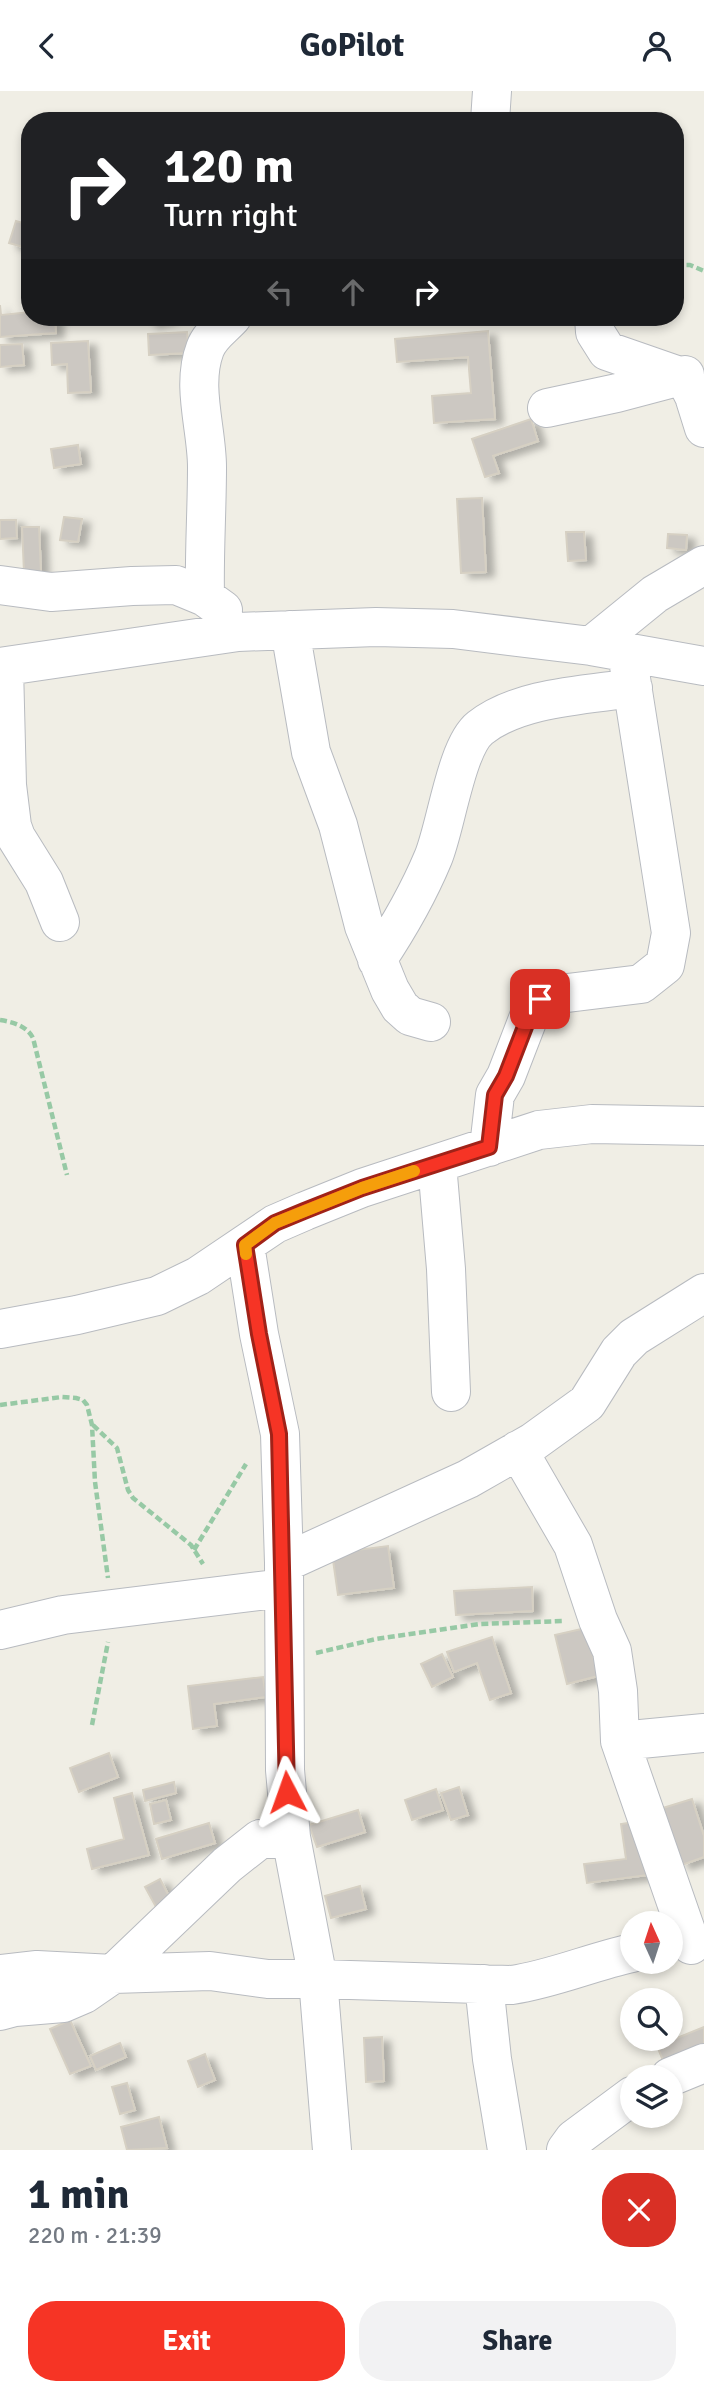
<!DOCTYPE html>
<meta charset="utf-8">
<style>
:root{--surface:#fff;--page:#f2f2f3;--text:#1f2937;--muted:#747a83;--accent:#f63425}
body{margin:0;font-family:Signika,sans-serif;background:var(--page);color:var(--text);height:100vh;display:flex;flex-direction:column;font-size:26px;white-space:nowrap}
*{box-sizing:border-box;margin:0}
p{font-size:23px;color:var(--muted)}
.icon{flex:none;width:38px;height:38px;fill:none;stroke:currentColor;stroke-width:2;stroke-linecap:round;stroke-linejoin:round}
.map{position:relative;height:2059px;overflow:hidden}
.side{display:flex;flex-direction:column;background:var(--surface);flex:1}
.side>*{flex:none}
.top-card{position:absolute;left:21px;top:21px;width:663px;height:214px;border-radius:28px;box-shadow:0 4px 10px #0003;background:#202124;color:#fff;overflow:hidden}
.needle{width:46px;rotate:357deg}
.buttons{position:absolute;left:620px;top:1820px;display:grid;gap:14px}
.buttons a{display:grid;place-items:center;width:63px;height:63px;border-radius:50%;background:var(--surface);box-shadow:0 4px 10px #0003;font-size:35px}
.pin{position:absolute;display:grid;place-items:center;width:60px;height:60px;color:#fff;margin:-30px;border-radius:14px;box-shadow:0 4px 10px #0006}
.me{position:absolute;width:77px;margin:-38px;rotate:356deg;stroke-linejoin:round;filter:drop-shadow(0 0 5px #0008)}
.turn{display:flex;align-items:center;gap:24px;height:147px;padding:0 28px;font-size:32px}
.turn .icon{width:91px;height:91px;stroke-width:2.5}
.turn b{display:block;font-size:49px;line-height:60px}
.lanes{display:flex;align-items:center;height:66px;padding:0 28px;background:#0003;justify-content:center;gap:35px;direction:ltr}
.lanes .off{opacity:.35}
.round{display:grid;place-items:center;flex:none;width:74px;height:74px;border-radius:28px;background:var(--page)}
.overview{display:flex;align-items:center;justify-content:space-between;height:119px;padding:0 28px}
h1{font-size:42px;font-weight:700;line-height:52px}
.primary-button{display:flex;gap:14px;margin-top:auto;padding:14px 28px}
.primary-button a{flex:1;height:80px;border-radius:28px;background:var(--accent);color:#fff;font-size:28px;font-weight:700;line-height:80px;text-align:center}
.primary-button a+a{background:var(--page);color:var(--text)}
header{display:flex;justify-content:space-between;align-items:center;height:91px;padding:0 28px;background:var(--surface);font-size:32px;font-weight:700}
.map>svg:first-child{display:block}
.building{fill:#ccc8c2;stroke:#d6d0c3;stroke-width:2;filter:url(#shadow)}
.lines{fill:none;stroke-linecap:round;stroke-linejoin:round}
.minor-casing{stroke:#b8bbc0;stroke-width:40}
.path{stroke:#97c9a5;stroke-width:4.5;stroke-dasharray:7 3.5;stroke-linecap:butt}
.minor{stroke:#fff;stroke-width:38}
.route-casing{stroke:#a02218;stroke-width:18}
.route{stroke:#f63425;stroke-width:12}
.slow{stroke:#f59e0b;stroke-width:12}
</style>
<header><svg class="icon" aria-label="back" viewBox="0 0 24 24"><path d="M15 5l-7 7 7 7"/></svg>GoPilot<svg class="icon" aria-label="person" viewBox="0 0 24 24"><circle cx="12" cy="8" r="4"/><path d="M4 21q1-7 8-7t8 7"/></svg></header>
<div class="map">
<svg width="704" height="2059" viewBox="0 0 704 2059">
<defs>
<filter id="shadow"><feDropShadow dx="8" dy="4.5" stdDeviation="3.5" flood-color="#0004"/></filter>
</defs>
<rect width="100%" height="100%" fill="#f0eee5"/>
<path class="building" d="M 16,130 L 29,134 L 23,156 L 9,152 Z
M 0,214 L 1,224 L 30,221 L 30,226 L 55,226 L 56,242 L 0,246 Z
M 148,226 L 169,226 L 169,228 L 149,232 Z
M 488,240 L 495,328 L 434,332 L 432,305 L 471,302 L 468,266 L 397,271 L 395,248 Z
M 187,241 L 189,262 L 149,264 L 148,243 Z
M 88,250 L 91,301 L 68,302 L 67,273 L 52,274 L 51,252 Z
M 22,253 L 24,274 L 0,276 L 0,254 Z
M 531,328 L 538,350 L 493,365 L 499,382 L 485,386 L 472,348 Z
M 78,354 L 81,373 L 54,377 L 51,358 Z
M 482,407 L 486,481 L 461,482 L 457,408 Z
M 64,426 L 82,428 L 78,451 L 60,449 Z
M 0,429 L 16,429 L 17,447 L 0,448 Z
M 22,436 L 39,436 L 41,481 L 24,481 Z
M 566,441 L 584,441 L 586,469 L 568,470 Z
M 668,443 L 687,444 L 686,459 L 667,457 Z
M 388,1455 L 394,1497 L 338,1504 L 332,1462 Z
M 532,1496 L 533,1520 L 456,1524 L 454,1500 Z
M 586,1537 L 598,1585 L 567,1593 L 555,1544 Z
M 492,1546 L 511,1602 L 490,1609 L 477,1572 L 454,1581 L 447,1561 Z
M 442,1563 L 453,1586 L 432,1596 L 421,1573 Z
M 263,1586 L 266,1606 L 214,1613 L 217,1635 L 193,1638 L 188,1595 Z
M 109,1662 L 118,1686 L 79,1701 L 70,1677 Z
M 174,1691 L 176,1702 L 145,1710 L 143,1699 Z
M 459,1696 L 468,1724 L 451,1729 L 441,1702 Z
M 436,1698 L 443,1719 L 412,1729 L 405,1709 Z
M 132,1702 L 149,1764 L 92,1778 L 87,1758 L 124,1748 L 114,1707 Z
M 692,1708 L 704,1745 L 704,1766 L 682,1774 L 663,1717 Z
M 166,1709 L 171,1729 L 154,1733 L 150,1713 Z
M 358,1719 L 365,1741 L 317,1756 L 309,1734 Z
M 641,1730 L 648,1784 L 587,1792 L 584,1773 L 626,1768 L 621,1733 Z
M 209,1732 L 215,1752 L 162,1768 L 156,1748 Z
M 160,1788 L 171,1809 L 156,1816 L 145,1796 Z
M 360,1795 L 366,1818 L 331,1827 L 325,1805 Z
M 70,1929 L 91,1975 L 70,1983 L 50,1938 Z
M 704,1936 L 704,1955 L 664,1972 L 657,1955 Z
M 382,1946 L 384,1990 L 366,1991 L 364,1947 Z
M 120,1952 L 126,1966 L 96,1979 L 90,1965 Z
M 205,1963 L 215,1989 L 198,1996 L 188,1970 Z
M 127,1992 L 135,2019 L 120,2023 L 112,1996 Z
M 159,2026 L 167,2057 L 127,2059 L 121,2036 Z"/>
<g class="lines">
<defs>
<path id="minor" d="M 490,30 L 492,0
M 594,226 L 595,241 L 607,260 L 679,285 L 689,295 L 694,305 L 704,337
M 547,317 L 617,302 L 685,284
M 0,494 L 51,501 L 132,495 L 176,494 L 205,506 L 223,519
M 205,506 C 204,462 207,419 207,376 C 207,338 191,295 205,258 C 210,244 222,237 232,226
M 290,539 L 311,661 L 338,734 L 364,835 L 390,899 L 400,916 L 410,925 L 431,931
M 591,555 L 655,503 L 704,474
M 0,576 L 238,541 L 376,536 L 453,538 L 591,555 L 704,575
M 4,576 L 7,694 L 12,735 L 16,746 L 44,791 L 60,831
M 377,869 C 399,836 418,803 433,767 C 446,736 456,656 480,637 C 519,606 586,604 633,597
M 489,1056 L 495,1004 L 506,985 L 533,915 L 540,908 L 551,904 L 641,893 L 665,874 L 671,842 L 627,562
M 437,1073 L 446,1178 L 451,1301
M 245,1154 L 259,1243 L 280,1343 L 284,1472 L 285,1679 L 291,1746 L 318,1888 L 332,2059
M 0,1238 L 77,1224 L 157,1205 L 198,1185 L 275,1133 L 305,1120 L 362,1097 L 539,1039 L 592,1033 L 704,1035
M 518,1359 L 573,1454 L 598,1529 L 612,1560 L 618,1600 L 620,1650 L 691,1854
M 284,1472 L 468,1388 L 533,1351 L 587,1312 L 619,1261 L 634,1246 L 704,1202
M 0,1539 L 63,1524 L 284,1497
M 620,1650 L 704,1642
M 0,1883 L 37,1879 L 113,1883 L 210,1880 L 268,1888 L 318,1888 L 512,1894 C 553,1888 591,1871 632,1862
M 484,1893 L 492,1968 L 507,2059
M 0,1920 L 15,1916 L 63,1912 L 84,1903 L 113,1883 L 227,1774 L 260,1748 L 291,1746
M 670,1986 L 704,1972
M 566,2059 L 574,2048 L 632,2005"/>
</defs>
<use href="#minor" class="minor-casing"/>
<path class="path" d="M 676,174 L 690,174 L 704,180
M 0,929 C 13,931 27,935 33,947 L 67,1084
M 0,1314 L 62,1306 L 76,1307 L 83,1309 L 87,1314 L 92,1334 L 95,1391 L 108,1487
M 93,1334 L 117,1357 L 128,1399 L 133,1407 L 191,1454 L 203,1473
M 194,1459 L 246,1373
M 316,1562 L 376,1548 L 480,1533 L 563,1530
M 92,1634 L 108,1551"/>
<use href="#minor" class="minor"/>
</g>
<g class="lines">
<defs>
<path id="route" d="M 287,1701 L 279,1343 L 259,1243 L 245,1154 L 275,1132 L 304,1120 L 362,1097 L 489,1056 L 495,1004 L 506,985 L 533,915 L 540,908"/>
</defs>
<use href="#route" class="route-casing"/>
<use href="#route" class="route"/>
<path class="slow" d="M 246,1163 L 245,1154 L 275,1132 L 362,1097 L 414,1080"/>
</g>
</svg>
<div class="buttons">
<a><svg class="needle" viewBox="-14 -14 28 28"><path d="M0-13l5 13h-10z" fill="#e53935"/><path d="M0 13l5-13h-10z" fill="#747a83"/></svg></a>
<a><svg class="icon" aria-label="search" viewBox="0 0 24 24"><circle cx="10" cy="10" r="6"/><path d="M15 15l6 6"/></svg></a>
<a><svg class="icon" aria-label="layers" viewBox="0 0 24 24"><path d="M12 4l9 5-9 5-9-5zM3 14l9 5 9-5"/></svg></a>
</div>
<div class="pin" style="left:540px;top:908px;background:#d93025"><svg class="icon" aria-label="arrive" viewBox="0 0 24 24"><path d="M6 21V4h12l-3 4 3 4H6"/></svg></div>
<svg class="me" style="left:287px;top:1701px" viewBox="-20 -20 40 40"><path d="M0-17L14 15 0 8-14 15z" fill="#f63425" stroke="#fff" stroke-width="4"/></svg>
<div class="top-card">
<div class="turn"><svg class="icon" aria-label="right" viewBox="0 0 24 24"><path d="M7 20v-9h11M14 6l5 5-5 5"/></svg><div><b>120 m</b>Turn right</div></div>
<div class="lanes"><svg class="icon off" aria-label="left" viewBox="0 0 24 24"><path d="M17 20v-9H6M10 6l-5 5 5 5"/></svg><svg class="icon off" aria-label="ahead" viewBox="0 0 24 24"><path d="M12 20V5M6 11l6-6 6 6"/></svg><svg class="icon" aria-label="right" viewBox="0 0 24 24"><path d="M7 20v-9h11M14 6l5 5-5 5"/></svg></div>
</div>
</div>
<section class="side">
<div class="overview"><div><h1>1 min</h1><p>220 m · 21:39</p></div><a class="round" style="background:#d93025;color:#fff"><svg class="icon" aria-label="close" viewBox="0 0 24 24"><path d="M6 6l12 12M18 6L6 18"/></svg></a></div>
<div class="primary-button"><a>Exit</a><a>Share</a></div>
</section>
